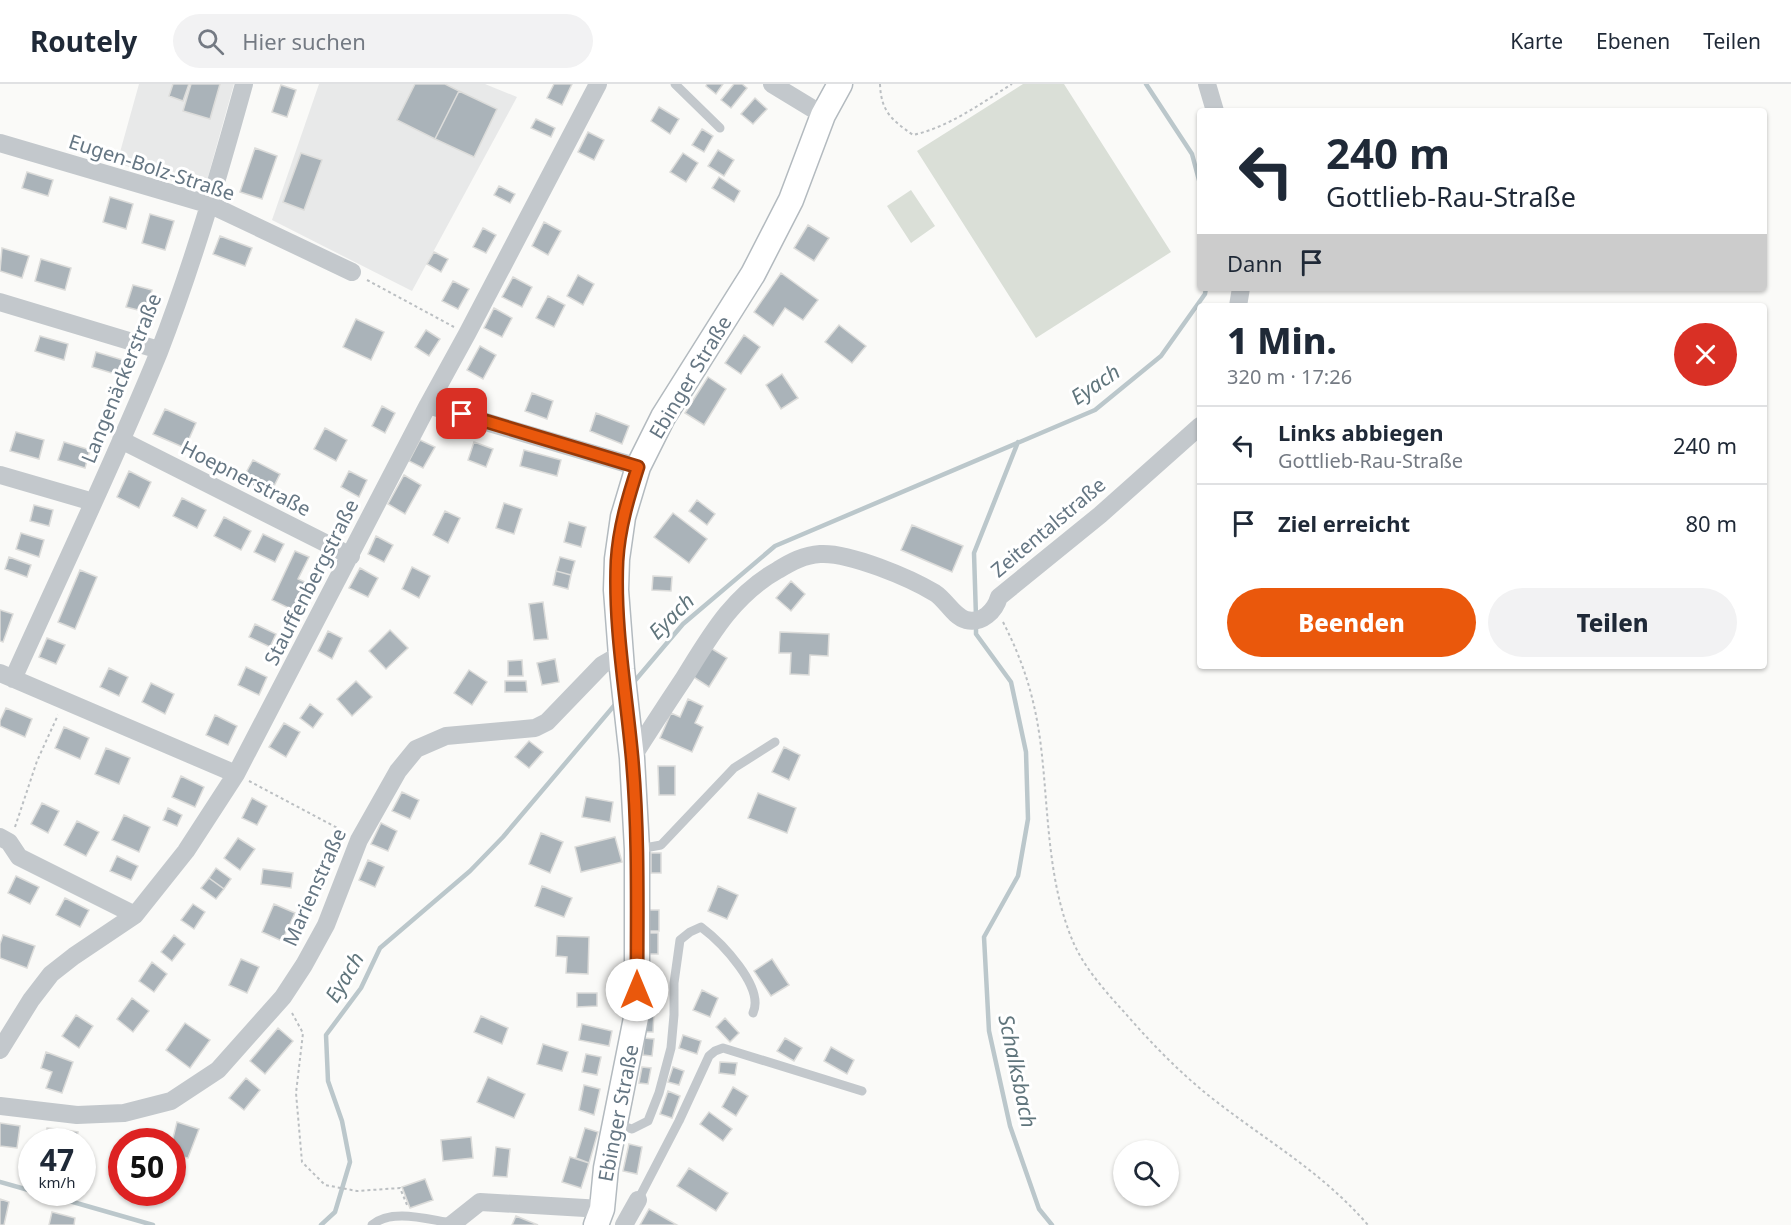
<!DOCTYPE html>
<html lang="de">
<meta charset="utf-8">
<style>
:root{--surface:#fff;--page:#f2f2f3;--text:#1f2937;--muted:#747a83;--line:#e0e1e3;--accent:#ea580c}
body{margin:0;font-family:"Noto Sans",sans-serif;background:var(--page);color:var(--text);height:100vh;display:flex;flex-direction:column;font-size:22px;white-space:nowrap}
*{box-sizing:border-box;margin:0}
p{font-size:20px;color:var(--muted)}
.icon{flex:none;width:33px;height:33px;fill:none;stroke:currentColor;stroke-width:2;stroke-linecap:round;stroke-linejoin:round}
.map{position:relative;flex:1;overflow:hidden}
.side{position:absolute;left:1197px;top:219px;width:570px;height:366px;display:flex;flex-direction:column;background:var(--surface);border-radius:6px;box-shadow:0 2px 4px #0004}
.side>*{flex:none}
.guide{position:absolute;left:1197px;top:24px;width:570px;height:183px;border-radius:6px;box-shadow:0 2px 4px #0004;background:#fff;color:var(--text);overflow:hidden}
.controls{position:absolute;left:1113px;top:1056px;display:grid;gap:12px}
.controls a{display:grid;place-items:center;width:66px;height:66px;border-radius:50%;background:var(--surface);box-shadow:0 2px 4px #0004;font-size:30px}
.speed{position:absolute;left:18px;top:1044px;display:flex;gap:12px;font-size:30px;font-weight:700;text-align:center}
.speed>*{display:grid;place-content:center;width:78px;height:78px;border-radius:50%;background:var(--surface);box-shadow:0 2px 4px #0004;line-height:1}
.speed small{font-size:15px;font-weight:400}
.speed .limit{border:9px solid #d22;background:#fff;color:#111}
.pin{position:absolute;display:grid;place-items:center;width:51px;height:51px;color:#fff;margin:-26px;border-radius:12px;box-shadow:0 3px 9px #0006}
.me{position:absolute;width:66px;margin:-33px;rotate:0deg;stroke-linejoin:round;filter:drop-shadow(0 0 4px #0008)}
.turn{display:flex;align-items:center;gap:21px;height:126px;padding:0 30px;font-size:27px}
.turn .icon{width:78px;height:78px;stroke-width:2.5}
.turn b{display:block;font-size:42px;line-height:51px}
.then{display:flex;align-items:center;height:57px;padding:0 30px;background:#0003;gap:12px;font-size:22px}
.round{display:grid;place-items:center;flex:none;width:63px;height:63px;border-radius:32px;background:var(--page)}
.summary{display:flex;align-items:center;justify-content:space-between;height:102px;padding:0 30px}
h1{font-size:36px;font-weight:800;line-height:45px}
.button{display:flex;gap:12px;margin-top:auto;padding:12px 30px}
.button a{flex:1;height:69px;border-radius:36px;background:var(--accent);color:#fff;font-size:24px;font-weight:800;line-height:69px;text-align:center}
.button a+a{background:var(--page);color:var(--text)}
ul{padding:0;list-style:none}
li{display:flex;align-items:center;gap:18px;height:78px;padding:0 30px;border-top:2px solid var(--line)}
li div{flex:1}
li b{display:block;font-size:22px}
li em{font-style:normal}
header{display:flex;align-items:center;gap:36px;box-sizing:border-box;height:84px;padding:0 30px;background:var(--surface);border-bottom:2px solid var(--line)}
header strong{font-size:28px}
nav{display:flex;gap:33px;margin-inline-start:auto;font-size:21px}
.search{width:420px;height:54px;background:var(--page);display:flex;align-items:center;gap:15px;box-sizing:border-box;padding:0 21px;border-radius:33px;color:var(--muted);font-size:22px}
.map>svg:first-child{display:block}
.built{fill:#e8e9e9}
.green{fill:#dadfd7}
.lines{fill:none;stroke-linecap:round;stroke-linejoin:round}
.stream{stroke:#bbc7cb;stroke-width:4.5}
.building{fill:#aab3b9;stroke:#dcdcda;stroke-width:1.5}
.secondary-casing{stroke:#b3babf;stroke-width:27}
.path{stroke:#bbbfc2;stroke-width:2;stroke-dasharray:3 3;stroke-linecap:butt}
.lane{stroke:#c3c8cc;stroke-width:9}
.street{stroke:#c3c8cc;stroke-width:18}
.secondary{stroke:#fff;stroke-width:24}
.route-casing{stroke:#983908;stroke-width:15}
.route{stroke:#ea580c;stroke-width:10}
.labels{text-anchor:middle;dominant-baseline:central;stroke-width:6;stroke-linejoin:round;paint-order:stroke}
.street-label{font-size:20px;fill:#657683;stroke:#fff}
.water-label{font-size:21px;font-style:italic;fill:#60757c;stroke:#fff}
</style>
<header>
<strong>Routely</strong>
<div class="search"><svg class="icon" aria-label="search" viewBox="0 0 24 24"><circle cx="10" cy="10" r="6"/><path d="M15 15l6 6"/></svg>Hier suchen</div>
<nav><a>Karte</a><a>Ebenen</a><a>Teilen</a></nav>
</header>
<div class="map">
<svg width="1791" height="1141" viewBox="0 0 1791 1141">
<rect width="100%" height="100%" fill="#fafaf8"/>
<path class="built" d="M 139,0 L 234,0 L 204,107 L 117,79 Z
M 319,0 L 485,0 L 517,13 L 412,207 L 272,136 Z"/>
<path class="green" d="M 1023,0 L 1064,0 L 1171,168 L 1036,254 L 917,67 Z
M 911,106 L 935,142 L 911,159 L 887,122 Z"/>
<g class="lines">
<path class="stream" d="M 1146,0 L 1192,70 L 1200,100
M 976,533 L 974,469 L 1018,358
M 976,541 L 976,550 L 1011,598 L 1026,668 L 1028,735 L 1018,792 L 984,853 L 989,947 L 1010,1042 L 1039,1125 L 1052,1141
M 633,599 L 683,540 L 775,462 L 1095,326 L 1161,272 L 1205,210 L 1206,204
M 0,1098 L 32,1107
M 38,1108 L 153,1141
M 321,1141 L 335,1128 L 350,1078 L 342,1037 L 328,997 L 326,951 L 361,904 L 380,864 L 470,787 L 503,753 L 618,617"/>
</g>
<path class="building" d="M 173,0 L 189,0 L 183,17 L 169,12 Z
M 191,0 L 220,0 L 210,35 L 183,27 Z
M 415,0 L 445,0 L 459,7 L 435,55 L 397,36 Z
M 554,0 L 572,0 L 562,21 L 547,14 Z
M 707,0 L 723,0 L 716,10 L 706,2 Z
M 734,0 L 742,0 L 747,4 L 731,24 L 721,16 Z
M 281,1 L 296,6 L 287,33 L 272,28 Z
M 459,7 L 497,25 L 474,73 L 435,55 Z
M 755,14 L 767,25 L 753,40 L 741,30 Z
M 659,23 L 679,35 L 670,50 L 651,37 Z
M 536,35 L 555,44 L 551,53 L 531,44 Z
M 702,45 L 713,52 L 704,68 L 692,61 Z
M 588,48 L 604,56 L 594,76 L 578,68 Z
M 255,64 L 277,72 L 262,115 L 240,108 Z
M 718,66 L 734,76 L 724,92 L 708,82 Z
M 301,69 L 322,76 L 304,126 L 283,118 Z
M 683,69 L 698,79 L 686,98 L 670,88 Z
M 27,88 L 53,96 L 48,112 L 22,104 Z
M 719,93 L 740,107 L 734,118 L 712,104 Z
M 499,102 L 515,110 L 510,119 L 494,111 Z
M 110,113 L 133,120 L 126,145 L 103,138 Z
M 150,130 L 174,137 L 165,166 L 142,159 Z
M 544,138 L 561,147 L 548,171 L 532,162 Z
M 808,141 L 829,154 L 814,177 L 794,164 Z
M 483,144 L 496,151 L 486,169 L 473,163 Z
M 220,152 L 252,164 L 245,182 L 213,170 Z
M 2,164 L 29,172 L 22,194 L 0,187 Z
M 434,168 L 448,175 L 441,188 L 427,180 Z
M 41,175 L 71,184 L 65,206 L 35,197 Z
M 781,189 L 818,216 L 803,236 L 785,224 L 773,242 L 754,228 Z
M 578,191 L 594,200 L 583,221 L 567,212 Z
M 513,193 L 532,203 L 522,223 L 502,213 Z
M 453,197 L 469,205 L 458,225 L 442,217 Z
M 133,201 L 152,206 L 146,228 L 126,223 Z
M 548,212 L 565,221 L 554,243 L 536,234 Z
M 494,224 L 512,234 L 502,253 L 484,244 Z
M 356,235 L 384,248 L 371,276 L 343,263 Z
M 839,241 L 866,262 L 852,279 L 825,258 Z
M 426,246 L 440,255 L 429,272 L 415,263 Z
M 744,251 L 760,263 L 741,290 L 725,279 Z
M 40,252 L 68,260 L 64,276 L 35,267 Z
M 480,262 L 496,271 L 483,295 L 467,286 Z
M 96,268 L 126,277 L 122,292 L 92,283 Z
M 782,290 L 798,314 L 781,325 L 766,301 Z
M 708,293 L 726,305 L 704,341 L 685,329 Z
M 532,309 L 553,317 L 547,335 L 525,327 Z
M 382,322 L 395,329 L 385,349 L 372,342 Z
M 165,325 L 196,339 L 185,364 L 153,350 Z
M 596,329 L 629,342 L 622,360 L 590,347 Z
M 325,344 L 347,356 L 336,377 L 314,365 Z
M 16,348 L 44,356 L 39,375 L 10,367 Z
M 420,356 L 435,363 L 423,384 L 409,377 Z
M 64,358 L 90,366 L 85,384 L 58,376 Z
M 474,358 L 493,365 L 486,383 L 468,376 Z
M 524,366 L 561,376 L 557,392 L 520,382 Z
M 253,376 L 280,390 L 270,410 L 242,396 Z
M 129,387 L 151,398 L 139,424 L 117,413 Z
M 349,387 L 367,396 L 359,413 L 341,403 Z
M 404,391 L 421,401 L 405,430 L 388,420 Z
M 182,414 L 206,426 L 197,444 L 173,432 Z
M 697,416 L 715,430 L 707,441 L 689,427 Z
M 504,419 L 522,425 L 514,450 L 496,444 Z
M 34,421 L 53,426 L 49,442 L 30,437 Z
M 445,427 L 460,434 L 448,459 L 433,451 Z
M 673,429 L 707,455 L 689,479 L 654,453 Z
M 224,433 L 251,447 L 241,466 L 214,452 Z
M 569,438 L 586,443 L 581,463 L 564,458 Z
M 912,441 L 963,462 L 952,488 L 901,466 Z
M 21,449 L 44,456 L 39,473 L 16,465 Z
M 263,450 L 284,460 L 275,478 L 254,468 Z
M 376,452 L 393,461 L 384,478 L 368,470 Z
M 295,467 L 309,473 L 298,495 L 307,499 L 295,527 L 272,516 Z
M 9,473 L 31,481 L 27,493 L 5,485 Z
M 560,473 L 575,477 L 571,491 L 556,487 Z
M 412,483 L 430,492 L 419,514 L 402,505 Z
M 360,484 L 378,494 L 368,513 L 349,504 Z
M 80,486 L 97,493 L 75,545 L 58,538 Z
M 556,487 L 571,491 L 568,505 L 553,501 Z
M 653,492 L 672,493 L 671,507 L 652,506 Z
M 791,497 L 805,510 L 791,527 L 776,514 Z
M 543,518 L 548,555 L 534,556 L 529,520 Z
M 0,526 L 13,530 L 3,558 L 0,557 Z
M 255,540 L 276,550 L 270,563 L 249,553 Z
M 390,546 L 408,564 L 386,585 L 369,567 Z
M 328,547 L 342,554 L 332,575 L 318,567 Z
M 780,548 L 829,550 L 828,572 L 810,571 L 809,591 L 790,590 L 791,569 L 779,569 Z
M 47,554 L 65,561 L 56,580 L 39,573 Z
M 709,563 L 727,574 L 709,603 L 692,592 Z
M 555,575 L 559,598 L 542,601 L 537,579 Z
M 522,576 L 523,592 L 508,592 L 508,577 Z
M 246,583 L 267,593 L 259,611 L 238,601 Z
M 109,584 L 128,593 L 119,612 L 100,603 Z
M 469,586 L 487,598 L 472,621 L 454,609 Z
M 356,597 L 372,613 L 352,632 L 337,615 Z
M 505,597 L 526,597 L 527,608 L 505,608 Z
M 151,599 L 174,610 L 165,630 L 142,618 Z
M 688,615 L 703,622 L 695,639 L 703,643 L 692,668 L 660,654 L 671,629 L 680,633 Z
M 310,620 L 323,630 L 313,644 L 300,634 Z
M 6,624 L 32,635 L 25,653 L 0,642 L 0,637 Z
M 215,631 L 237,642 L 228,661 L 206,651 Z
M 284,639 L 300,648 L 286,673 L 269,663 Z
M 64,643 L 89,654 L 80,675 L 55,664 Z
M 529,657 L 543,668 L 529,684 L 515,673 Z
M 784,663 L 800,671 L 789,696 L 772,688 Z
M 106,664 L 130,674 L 119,700 L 95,690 Z
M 658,682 L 675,682 L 675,711 L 659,711 Z
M 181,692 L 204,703 L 195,723 L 172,713 Z
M 402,708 L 419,716 L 410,735 L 392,727 Z
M 758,709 L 796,724 L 787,749 L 748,734 Z
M 586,713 L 613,718 L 610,738 L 582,733 Z
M 252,714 L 267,722 L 257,741 L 242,734 Z
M 42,719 L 59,727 L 48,749 L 31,740 Z
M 168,724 L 182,731 L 177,742 L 163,736 Z
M 124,731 L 150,743 L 139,768 L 112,756 Z
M 77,737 L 99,748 L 86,772 L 64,761 Z
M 381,739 L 397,747 L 388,767 L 371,760 Z
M 541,749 L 563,758 L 550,789 L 529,780 Z
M 615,753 L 622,778 L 581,788 L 575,763 Z
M 238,754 L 255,765 L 240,786 L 224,774 Z
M 651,769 L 661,769 L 661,789 L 651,789 Z
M 117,772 L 138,782 L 131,796 L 110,787 Z
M 368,776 L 384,783 L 375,803 L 359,796 Z
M 216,784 L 231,795 L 224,805 L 209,794 Z
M 263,785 L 293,789 L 291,804 L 261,800 Z
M 16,792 L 39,803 L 30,820 L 8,809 Z
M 209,794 L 224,805 L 216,815 L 201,804 Z
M 542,802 L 572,814 L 564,833 L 535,822 Z
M 718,802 L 738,811 L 727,835 L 708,827 Z
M 65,814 L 89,826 L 80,843 L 56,831 Z
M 193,820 L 205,828 L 194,845 L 181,836 Z
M 274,820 L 295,829 L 282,857 L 262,848 Z
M 648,826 L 659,826 L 659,847 L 648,847 Z
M 647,849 L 658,849 L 658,870 L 647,870 Z
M 3,851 L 35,862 L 27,884 L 0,874 L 0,860 Z
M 174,851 L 185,860 L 172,877 L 161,868 Z
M 557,852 L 589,853 L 588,890 L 566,889 L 567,873 L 556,872 Z
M 241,875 L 259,883 L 247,909 L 229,901 Z
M 772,875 L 789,901 L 771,912 L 754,887 Z
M 152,878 L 167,890 L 154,908 L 139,897 Z
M 702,906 L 718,914 L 710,933 L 693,926 Z
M 577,909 L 597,909 L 597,922 L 577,923 Z
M 132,914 L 149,927 L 133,948 L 117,935 Z
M 644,927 L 654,927 L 653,948 L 642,948 Z
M 76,931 L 93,942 L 79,964 L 62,952 Z
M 481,932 L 508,944 L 502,960 L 474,948 Z
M 725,934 L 739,949 L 730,958 L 716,943 Z
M 185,939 L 210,956 L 190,984 L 166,966 Z
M 582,940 L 612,947 L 609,962 L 579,956 Z
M 278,944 L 293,957 L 265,990 L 250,977 Z
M 683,951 L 701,957 L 697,970 L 679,964 Z
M 644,954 L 654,955 L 652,972 L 643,971 Z
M 785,954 L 802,964 L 794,977 L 777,967 Z
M 543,960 L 568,968 L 562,987 L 537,980 Z
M 831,963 L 854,976 L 847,990 L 824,977 Z
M 46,968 L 73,978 L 62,1009 L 46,1004 L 52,988 L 41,984 Z
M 586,970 L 601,973 L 597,991 L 582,988 Z
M 720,978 L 737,979 L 735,991 L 719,989 Z
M 642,983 L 651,984 L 648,1000 L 639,999 Z
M 673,983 L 684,987 L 679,1001 L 668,998 Z
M 488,993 L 525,1010 L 514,1034 L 477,1018 Z
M 246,994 L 260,1006 L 244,1026 L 229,1014 Z
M 584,1001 L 600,1005 L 594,1031 L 579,1026 Z
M 733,1003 L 748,1012 L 736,1032 L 722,1023 Z
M 668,1007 L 680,1012 L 672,1034 L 660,1030 Z
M 709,1028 L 732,1045 L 723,1057 L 700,1040 Z
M 177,1038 L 199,1045 L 188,1074 L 172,1071 L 172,1058 Z
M 0,1039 L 20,1042 L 17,1064 L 0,1062 Z
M 47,1044 L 78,1048 L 76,1058 L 46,1058 Z
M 585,1044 L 598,1048 L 589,1079 L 576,1074 Z
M 471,1053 L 473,1074 L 443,1077 L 441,1056 Z
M 629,1060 L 642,1063 L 637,1090 L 623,1087 Z
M 496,1063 L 510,1065 L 507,1093 L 493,1092 Z
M 570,1073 L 589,1079 L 581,1104 L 562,1098 Z
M 689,1084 L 728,1109 L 716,1127 L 677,1102 Z
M 425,1095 L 433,1116 L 410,1124 L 402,1103 Z
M 0,1115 L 9,1118 L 4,1141 L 0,1141 Z
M 649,1125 L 677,1141 L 640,1141 Z
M 52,1128 L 75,1134 L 74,1141 L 49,1141 Z
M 516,1132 L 538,1141 L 512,1141 Z"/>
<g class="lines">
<defs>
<path id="secondary" d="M 596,1141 L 602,1125 L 606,1084 L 637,929 L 637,765 L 632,674 L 622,585 L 616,506 L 617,475 L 623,433 L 638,383 L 663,333 L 753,190 L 791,116 L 823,31 L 840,0"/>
</defs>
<use href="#secondary" class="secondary-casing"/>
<path class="path" d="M 880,0 C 881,28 892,36 913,51 C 949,43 980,20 1012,0
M 367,196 L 454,243
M 1003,538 C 1023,577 1034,612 1040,655 C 1049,722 1046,796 1074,860 C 1086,886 1106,908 1125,929 C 1152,960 1181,990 1213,1015 C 1268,1058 1321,1087 1368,1141
M 249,697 L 345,748
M 15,743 L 37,677 L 58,631
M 292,929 L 303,949 L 296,1009 L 302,1078 L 325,1101 L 357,1107 L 400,1104 L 407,1121"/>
<path class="lane" d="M 675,0 L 720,44
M 639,765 L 661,761 L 734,684 L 775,658
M 616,1040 L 632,1045 L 648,1037 L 659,1009 L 671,964 L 674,931 L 674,899 L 680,856 L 690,848 L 701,843 C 721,858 765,903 753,929
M 638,1116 L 679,1037 L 709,972 L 715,967 L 723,964 L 862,1007
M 372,1141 C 392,1124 429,1136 452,1139"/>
<path class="street" d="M 772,0 L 823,31
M 1207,0 L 1215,27
M 0,59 L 211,121 L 352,188
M 0,218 L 159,266
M 1238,222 L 1241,204
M 428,321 L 638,383
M 121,356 L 351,472
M 0,391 L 93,418
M 0,589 L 236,690
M 13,595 C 62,486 114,378 159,268 C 193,180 219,90 244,0
M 632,674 C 649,647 666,621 684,594 C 710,552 733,511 778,486 C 791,478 804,471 820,470 C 849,468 910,494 935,509 C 946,516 953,532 966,536 C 982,540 995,527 999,513 L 1100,431 L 1200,342
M 0,753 L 9,758 L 19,773 L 135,831
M 0,966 L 31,916 L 51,890 L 74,872 L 135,831 L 186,767 L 236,690 L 428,321 L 467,250 L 598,0
M 0,1022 L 77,1031 L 124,1029 L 171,1017 L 218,986 L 283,913 L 304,881 L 326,841 L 359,756 L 398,687 L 416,665 L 446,652 L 535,644 L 547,638 L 602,581 L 621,570
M 451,1141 L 480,1118 L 602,1125
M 624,1141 L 638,1116"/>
<use href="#secondary" class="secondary"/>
</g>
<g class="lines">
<defs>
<path id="route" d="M 462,330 L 638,383 C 628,414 619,444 617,477 C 614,542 626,607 632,673 C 639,750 637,828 637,906"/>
</defs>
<use href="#route" class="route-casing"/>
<use href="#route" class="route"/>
</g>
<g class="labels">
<g class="street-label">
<text transform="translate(152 83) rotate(18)">Eugen-Bolz-Straße</text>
<text transform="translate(690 293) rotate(-59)">Ebinger Straße</text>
<text transform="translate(121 294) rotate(-68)">Langenäckerstraße</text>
<text transform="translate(246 394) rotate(27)">Hoepnerstraße</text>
<text transform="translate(1048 443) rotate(-40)">Zeitentalstraße</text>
<text transform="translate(311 498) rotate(-63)">Stauffenbergstraße</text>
<text transform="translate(314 803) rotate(-66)">Marienstraße</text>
<text transform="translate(618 1029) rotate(-79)">Ebinger Straße</text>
</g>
<g class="water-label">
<text transform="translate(1095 300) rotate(-34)">Eyach</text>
<text transform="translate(671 532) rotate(-45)">Eyach</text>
<text transform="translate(344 893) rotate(-59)">Eyach</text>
<text transform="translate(1018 987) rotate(78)">Schalksbach</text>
</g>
</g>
</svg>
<div class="controls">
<a><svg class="icon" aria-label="search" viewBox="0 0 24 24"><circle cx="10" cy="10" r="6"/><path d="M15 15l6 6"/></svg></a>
</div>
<div class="speed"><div>47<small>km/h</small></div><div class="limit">50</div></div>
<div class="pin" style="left:462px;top:330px;background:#d93025"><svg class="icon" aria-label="arrive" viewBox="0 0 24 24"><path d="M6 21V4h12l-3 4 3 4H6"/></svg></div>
<svg class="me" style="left:637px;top:906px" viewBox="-20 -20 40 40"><circle r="19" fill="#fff"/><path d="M0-13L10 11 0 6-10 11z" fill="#ea580c"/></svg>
<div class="guide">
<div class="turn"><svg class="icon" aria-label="left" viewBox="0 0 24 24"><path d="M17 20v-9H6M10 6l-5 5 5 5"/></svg><div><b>240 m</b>Gottlieb-Rau-Straße</div></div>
<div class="then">Dann<svg class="icon" aria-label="arrive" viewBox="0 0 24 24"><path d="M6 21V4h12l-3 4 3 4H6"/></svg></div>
</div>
<section class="side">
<div class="summary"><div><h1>1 Min.</h1><p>320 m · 17:26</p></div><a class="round" style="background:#d93025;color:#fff"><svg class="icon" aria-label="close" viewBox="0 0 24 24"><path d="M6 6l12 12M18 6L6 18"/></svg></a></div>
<ul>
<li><svg class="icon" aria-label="left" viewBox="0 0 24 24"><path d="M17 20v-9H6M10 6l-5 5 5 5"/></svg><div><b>Links abbiegen</b><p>Gottlieb-Rau-Straße</p></div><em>240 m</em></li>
<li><svg class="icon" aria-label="arrive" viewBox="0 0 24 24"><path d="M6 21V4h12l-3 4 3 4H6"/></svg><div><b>Ziel erreicht</b></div><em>80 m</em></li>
</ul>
<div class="button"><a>Beenden</a><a>Teilen</a></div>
</section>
</div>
